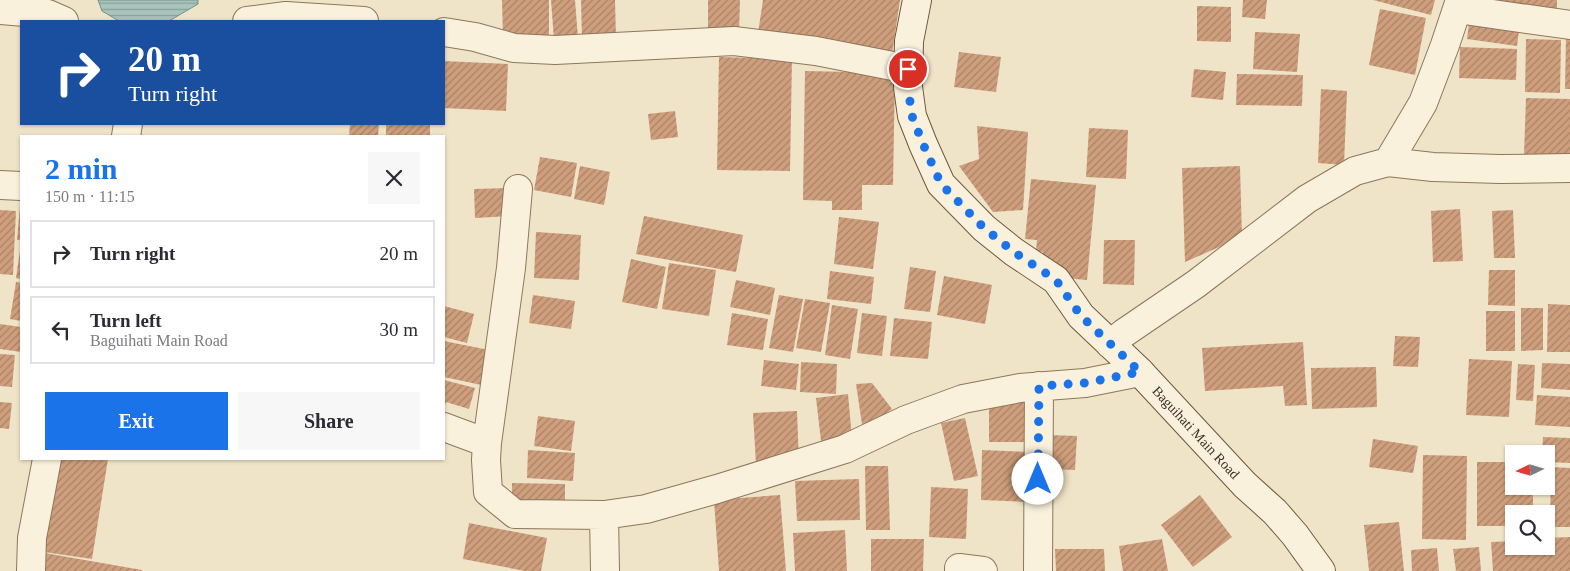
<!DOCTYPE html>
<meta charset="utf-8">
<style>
:root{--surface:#fff;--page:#f7f7f7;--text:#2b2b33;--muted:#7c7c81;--line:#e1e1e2;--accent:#1a73e8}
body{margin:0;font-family:Georgia,serif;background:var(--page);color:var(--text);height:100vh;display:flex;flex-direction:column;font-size:19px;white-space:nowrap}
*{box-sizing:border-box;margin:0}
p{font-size:16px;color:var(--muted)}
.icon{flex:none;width:28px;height:28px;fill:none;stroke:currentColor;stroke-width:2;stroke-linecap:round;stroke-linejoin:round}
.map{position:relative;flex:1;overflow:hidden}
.drawer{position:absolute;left:20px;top:135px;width:425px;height:325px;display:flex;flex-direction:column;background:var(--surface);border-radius:0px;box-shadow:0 1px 4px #0004}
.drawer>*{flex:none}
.guide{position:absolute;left:20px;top:20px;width:425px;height:105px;border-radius:0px;box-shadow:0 1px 4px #0004;background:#1a4fa0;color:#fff;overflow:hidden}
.needle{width:32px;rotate:265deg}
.fabs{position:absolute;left:1505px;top:445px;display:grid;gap:10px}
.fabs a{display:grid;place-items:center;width:50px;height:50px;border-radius:0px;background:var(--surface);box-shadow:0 1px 4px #0004;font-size:25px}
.pin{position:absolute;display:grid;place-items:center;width:42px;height:42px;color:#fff;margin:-21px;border:2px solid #fff;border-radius:50%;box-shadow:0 1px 5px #0007}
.me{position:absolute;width:55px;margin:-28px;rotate:0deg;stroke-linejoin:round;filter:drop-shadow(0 0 4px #0008)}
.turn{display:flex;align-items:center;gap:18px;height:105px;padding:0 25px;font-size:22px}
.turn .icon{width:65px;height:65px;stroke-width:2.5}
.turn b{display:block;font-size:35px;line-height:42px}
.round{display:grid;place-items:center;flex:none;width:52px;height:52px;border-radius:0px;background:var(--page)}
.summary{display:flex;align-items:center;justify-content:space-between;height:85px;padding:0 25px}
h1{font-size:30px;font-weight:700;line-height:38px;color:var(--accent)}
.primary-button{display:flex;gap:10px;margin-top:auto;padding:10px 25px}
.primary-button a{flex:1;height:58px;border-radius:0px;background:var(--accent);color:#fff;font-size:20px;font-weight:700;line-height:58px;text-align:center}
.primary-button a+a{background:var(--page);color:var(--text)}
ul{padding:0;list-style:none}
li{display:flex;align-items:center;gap:15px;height:68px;margin:0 10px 8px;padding:0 15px;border:2px solid var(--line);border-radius:0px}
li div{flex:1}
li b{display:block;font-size:19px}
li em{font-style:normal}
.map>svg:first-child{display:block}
.water{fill:url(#water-rules);stroke:#6f938a}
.building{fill:url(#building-hatch)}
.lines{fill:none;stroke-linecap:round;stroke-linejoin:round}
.street-casing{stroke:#8d765c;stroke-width:30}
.secondary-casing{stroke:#6f573f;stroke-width:30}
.street{stroke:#faf1dc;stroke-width:28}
.secondary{stroke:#faf1dc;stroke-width:28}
.route{stroke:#1a73e8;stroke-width:9;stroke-dasharray:0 16.2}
.labels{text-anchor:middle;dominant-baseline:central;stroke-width:4;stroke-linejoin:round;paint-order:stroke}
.street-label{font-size:14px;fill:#3d2e20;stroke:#f7eed8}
</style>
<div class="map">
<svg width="1570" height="571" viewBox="0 0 1570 571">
<defs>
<pattern id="water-rules" width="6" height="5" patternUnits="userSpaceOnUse" patternTransform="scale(1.25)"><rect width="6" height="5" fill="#a9c4bc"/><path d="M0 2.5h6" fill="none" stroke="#8ba098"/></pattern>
<pattern id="building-hatch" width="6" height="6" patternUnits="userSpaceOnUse" patternTransform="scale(1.25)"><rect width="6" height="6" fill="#cf9f7d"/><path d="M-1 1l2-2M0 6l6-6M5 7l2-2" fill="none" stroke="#a98266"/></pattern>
</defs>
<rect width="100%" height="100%" fill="#f0e4c8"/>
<path class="water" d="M 98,0 L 198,0 L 198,4 L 169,21 L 119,21 L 102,11 Z"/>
<path class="building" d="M 502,0 L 549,0 L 549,37 L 503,38 Z
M 551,0 L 575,0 L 578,38 L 554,40 Z
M 581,0 L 615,0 L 616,39 L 582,40 Z
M 708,0 L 740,0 L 739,33 L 708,33 Z
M 763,0 L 900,0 L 892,54 L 758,33 Z
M 1243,0 L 1267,0 L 1265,19 L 1242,17 Z
M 1373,0 L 1435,0 L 1431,15 Z
M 1484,0 L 1557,0 L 1557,11 Z
M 1197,6 L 1231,7 L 1231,42 L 1197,41 Z
M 1380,9 L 1426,18 L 1415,75 L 1369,65 Z
M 1470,15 L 1520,23 L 1517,46 L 1467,39 Z
M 1255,32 L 1300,34 L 1297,72 L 1253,69 Z
M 1566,36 L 1570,36 L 1570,89 L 1565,89 Z
M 1526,39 L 1561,40 L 1560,93 L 1525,92 Z
M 1460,47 L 1517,49 L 1516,80 L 1459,78 Z
M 959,52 L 1001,57 L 996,92 L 954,87 Z
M 719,57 L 792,59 L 790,171 L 717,170 Z
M 444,61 L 508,64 L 506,111 L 444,108 Z
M 1194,69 L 1226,72 L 1223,100 L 1191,97 Z
M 805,71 L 895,73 L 893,185 L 862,185 L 862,210 L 832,210 L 832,201 L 803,200 Z
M 1237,74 L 1303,75 L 1302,106 L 1236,105 Z
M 1321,89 L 1347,91 L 1344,165 L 1318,163 Z
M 1526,98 L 1570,99 L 1570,155 L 1524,154 Z
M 675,111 L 678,137 L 651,140 L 648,114 Z
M 350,124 L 379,124 L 378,136 L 349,136 Z
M 386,124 L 430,124 L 430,136 L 386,136 Z
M 977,126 L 1028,132 L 1023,210 L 993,212 L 959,166 L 979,159 Z
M 1089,128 L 1128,130 L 1126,179 L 1086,177 Z
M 540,157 L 577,163 L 571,197 L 534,190 Z
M 580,166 L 610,172 L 604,205 L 574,199 Z
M 1240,166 L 1242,237 L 1185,262 L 1182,168 Z
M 1031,179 L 1096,185 L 1087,280 L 1064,278 L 1042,262 L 1043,252 L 1036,251 L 1037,240 L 1025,239 Z
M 510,188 L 511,216 L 475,218 L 474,189 Z
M 20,207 L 21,207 L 21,240 L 17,240 Z
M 1460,209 L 1463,261 L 1433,262 L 1431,211 Z
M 0,210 L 16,211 L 13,275 L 0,274 Z
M 1513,210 L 1515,258 L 1494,258 L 1492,211 Z
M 644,216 L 743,235 L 736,272 L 636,254 Z
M 839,217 L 879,222 L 873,269 L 834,264 Z
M 536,232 L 581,235 L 579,280 L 534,278 Z
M 1104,240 L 1135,240 L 1134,285 L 1103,284 Z
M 20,251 L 21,251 L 21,279 L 16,278 Z
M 631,259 L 666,267 L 657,309 L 622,302 Z
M 669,263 L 716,270 L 709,316 L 662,309 Z
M 910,267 L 936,271 L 930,312 L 904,309 Z
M 1489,270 L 1515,270 L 1515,306 L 1488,305 Z
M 830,271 L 874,277 L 871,304 L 827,299 Z
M 944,276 L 992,285 L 985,324 L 937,315 Z
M 736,280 L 775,288 L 770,315 L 730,307 Z
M 16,282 L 21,283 L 21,321 L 10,319 Z
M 533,295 L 575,301 L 571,329 L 529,323 Z
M 779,295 L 803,299 L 793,352 L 769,348 Z
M 805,299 L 830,303 L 821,352 L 796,348 Z
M 1548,304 L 1570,305 L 1570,352 L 1547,352 Z
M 832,305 L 858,309 L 850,359 L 825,355 Z
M 444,306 L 474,314 L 467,343 L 444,337 Z
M 1521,308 L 1543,308 L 1543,350 L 1521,351 Z
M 1486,311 L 1515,311 L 1515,351 L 1486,351 Z
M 732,313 L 768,319 L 763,350 L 727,345 Z
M 862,313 L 887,316 L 882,356 L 857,353 Z
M 894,318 L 932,322 L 928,359 L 890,356 Z
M 0,324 L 21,327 L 21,352 L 0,349 Z
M 1395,336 L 1420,337 L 1418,367 L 1393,366 Z
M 444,341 L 494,351 L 486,386 L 444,377 Z
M 1303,342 L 1307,405 L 1285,406 L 1283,386 L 1205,391 L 1202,348 Z
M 0,354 L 15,355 L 12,387 L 0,386 Z
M 1469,359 L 1512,361 L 1509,417 L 1466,415 Z
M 764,360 L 799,364 L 796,390 L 761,386 Z
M 801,362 L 837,364 L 836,394 L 800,392 Z
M 1542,363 L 1570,364 L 1570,390 L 1541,388 Z
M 1518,364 L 1535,365 L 1533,401 L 1516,400 Z
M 1376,367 L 1377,407 L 1312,409 L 1311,368 Z
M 444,380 L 475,388 L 469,409 L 446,402 L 444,409 Z
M 872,383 L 892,409 L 863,431 L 856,384 Z
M 848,394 L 852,438 L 821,441 L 816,398 Z
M 1537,395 L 1570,397 L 1570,427 L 1535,425 Z
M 989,401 L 1029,402 L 1029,442 L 989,442 Z
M 0,402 L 12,403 L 9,429 L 0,428 Z
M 797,411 L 799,462 L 756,464 L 753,413 Z
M 538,416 L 575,421 L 571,451 L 534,446 Z
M 965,418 L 978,476 L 954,481 L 941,423 Z
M 1048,435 L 1077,436 L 1075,470 L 1046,469 Z
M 1543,437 L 1570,438 L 1570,463 L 1546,462 L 1546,454 L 1542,454 Z
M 1373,439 L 1418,446 L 1413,473 L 1369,467 Z
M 528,450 L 575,453 L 573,481 L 527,478 Z
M 982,450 L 1030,452 L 1028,502 L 981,500 Z
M 1423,455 L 1467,456 L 1466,540 L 1422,539 Z
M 59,459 L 108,459 L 92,559 L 44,552 Z
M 1477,462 L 1514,462 L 1514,486 L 1533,486 L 1533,514 L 1514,514 L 1514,526 L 1477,526 Z
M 865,466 L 888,466 L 890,530 L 866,530 Z
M 1551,467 L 1570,468 L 1570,527 L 1550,527 Z
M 859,479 L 860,520 L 797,521 L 795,481 Z
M 512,483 L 565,484 L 565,511 L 512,510 Z
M 931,487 L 968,489 L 966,539 L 929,537 Z
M 780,495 L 786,571 L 719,571 L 714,500 Z
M 1200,495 L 1232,537 L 1193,567 L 1161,525 Z
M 1399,522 L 1404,571 L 1369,571 L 1364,525 Z
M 469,523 L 547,538 L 541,571 L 525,571 L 463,559 Z
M 845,530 L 847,571 L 795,571 L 793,533 Z
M 1570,537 L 1570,571 L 1493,571 L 1491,542 L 1514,541 L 1514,546 L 1546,546 L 1546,538 Z
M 871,539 L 924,539 L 923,571 L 871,571 Z
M 1162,539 L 1168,571 L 1123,571 L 1119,546 Z
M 1479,547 L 1481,571 L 1456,571 L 1453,549 Z
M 1437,548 L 1439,571 L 1412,571 L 1411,550 Z
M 1055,549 L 1104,549 L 1105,571 L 1056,571 Z
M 39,552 L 142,570 L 142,571 L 36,571 Z"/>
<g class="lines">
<defs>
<path id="street" d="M 1457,9 L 1570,25
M 0,10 L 48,14 L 64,21
M 247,21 L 286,16 L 364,21
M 444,32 L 475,37 L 514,48 L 555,50 L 734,41 L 816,51 L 908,69
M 126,136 L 128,124
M 1388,162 L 1433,167 L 1500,169 L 1570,168
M 0,185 L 21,186
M 518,189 L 511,268 L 487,443 L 486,460 L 488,492 L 515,514 L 604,515 L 646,509 L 717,489 L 845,449 L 906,420 L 963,399 L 1020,388 L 1085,383 L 1140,372
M 1110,344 L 1124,333 L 1196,284 L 1307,199 L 1355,171 L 1388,162 L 1423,103 L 1445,45 L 1460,0
M 444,427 L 487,443
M 604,515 L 605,571
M 31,571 L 32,538 L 47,459
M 959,571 L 959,568 L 983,571
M 1038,571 L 1039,386"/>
<g id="secondary">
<path id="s1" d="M 917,0 L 909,41 L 908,87 L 912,116 L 923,144 L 941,184 L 984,228 L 1014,252 L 1056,280 L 1081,316 L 1140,372 L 1245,485 L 1275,512 L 1295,535 L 1321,571"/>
</g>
</defs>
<use href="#street" class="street-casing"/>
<use href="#secondary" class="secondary-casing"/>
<use href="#street" class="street"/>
<use href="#secondary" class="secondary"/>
</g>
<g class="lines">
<path class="route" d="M 908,69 L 908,87 L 912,116 L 923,144 L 941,184 L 984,228 L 1014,252 L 1056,280 L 1081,316 L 1140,372 L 1085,383 L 1039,386 L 1038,479"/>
</g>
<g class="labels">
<g class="street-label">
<text stroke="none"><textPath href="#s1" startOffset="549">Baguihati Main Road</textPath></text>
</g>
</g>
</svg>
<div class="fabs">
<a><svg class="needle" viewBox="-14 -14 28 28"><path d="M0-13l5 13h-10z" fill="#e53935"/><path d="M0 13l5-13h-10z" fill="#7c7c81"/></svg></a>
<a><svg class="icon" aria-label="search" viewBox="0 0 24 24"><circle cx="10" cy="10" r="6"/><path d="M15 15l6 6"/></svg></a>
</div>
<div class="pin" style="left:908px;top:69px;background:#d93025"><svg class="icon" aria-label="arrive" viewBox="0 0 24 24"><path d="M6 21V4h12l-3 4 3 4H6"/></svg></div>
<svg class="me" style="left:1038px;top:479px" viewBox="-20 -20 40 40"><circle r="19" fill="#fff"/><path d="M0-13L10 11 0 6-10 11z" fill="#1a73e8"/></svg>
<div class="guide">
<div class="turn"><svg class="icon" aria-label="right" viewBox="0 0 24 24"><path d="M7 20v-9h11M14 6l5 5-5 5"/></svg><div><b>20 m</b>Turn right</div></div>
</div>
<section class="drawer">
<div class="summary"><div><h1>2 min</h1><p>150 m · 11:15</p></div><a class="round"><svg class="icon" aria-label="close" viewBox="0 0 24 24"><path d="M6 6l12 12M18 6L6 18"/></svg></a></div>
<ul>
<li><svg class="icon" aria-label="right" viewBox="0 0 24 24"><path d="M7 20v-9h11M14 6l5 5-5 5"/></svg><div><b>Turn right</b></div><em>20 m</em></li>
<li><svg class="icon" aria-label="left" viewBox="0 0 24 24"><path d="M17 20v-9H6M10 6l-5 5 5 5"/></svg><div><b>Turn left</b><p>Baguihati Main Road</p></div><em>30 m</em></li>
</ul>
<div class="primary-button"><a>Exit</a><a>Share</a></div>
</section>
</div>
